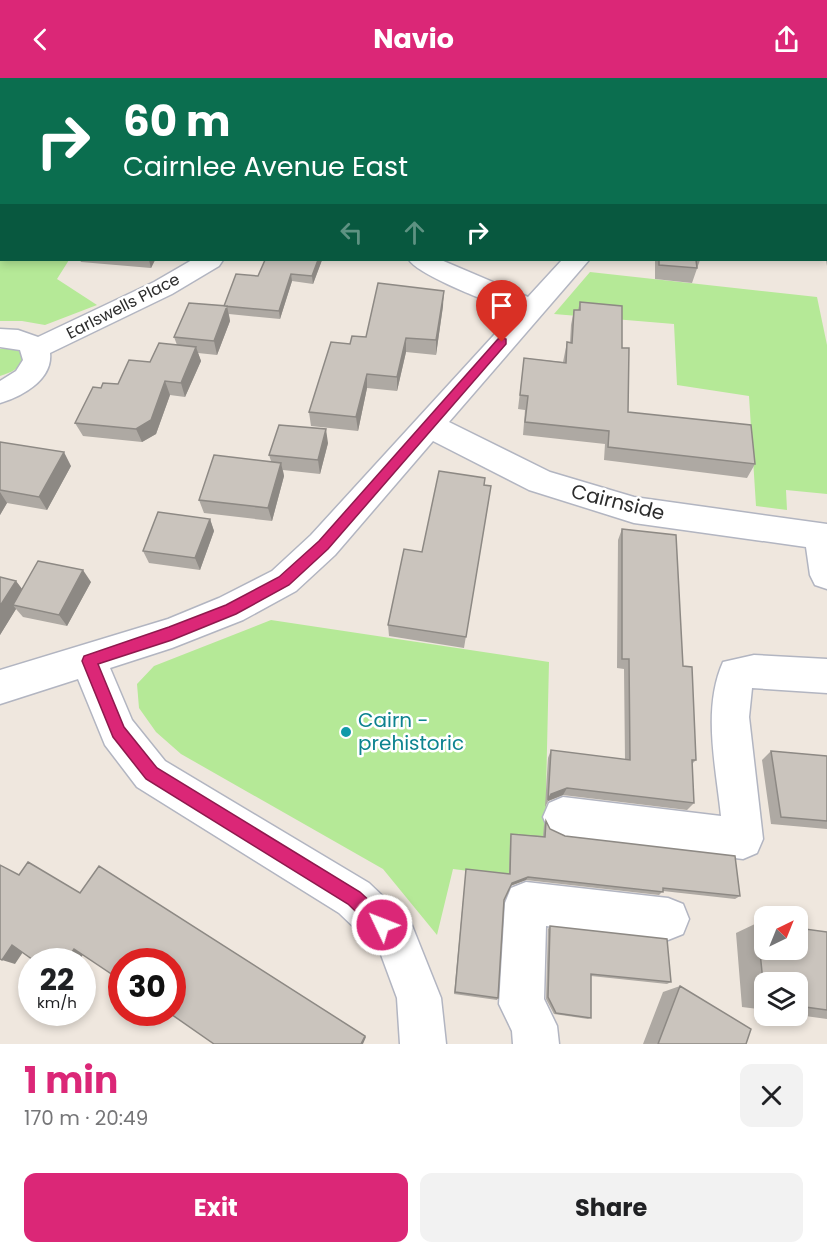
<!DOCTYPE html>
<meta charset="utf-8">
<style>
:root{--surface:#fff;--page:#f2f2f2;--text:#202124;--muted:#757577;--accent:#db2777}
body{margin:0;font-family:Poppins,sans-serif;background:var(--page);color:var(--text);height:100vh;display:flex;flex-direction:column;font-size:22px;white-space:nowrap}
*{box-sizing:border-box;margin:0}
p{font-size:20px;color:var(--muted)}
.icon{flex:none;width:33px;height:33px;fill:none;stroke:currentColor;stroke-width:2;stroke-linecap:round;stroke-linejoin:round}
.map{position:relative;height:966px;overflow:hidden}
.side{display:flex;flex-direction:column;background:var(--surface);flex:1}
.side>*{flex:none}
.guide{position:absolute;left:0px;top:0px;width:828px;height:183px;box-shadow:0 3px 9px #0003;background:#0b6e4f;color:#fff;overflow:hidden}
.needle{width:39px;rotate:43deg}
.tools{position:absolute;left:754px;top:828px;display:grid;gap:12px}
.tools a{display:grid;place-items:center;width:54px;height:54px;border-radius:12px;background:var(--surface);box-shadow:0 3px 9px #0003;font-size:30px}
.speed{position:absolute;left:18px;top:870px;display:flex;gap:12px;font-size:30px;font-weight:700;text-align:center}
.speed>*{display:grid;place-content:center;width:78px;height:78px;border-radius:50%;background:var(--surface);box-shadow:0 3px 9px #0003;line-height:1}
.speed small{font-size:15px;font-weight:400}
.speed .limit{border:9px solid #d22;background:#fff;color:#111}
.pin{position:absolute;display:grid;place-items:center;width:51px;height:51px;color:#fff;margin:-62px -26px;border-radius:50% 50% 50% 0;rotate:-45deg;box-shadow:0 0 6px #0007}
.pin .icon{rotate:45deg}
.me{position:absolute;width:66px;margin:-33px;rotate:313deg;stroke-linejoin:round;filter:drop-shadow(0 0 4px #0008)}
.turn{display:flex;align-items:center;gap:21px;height:126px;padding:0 24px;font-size:27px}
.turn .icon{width:78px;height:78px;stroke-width:2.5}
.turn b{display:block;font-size:42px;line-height:51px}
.lanes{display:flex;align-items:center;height:57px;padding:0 24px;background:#0003;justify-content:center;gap:30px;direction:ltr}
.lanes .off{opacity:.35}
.round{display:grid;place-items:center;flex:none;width:63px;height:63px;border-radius:12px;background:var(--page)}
.headline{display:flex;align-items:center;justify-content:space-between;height:102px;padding:0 24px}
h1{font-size:36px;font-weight:700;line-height:45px;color:var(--accent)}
.action{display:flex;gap:12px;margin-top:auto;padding:12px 24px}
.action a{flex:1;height:69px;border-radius:12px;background:var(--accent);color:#fff;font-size:24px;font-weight:700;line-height:69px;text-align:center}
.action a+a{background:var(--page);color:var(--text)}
header{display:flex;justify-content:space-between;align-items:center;height:78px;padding:0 24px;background:var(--accent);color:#fff;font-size:27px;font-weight:700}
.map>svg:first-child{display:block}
.green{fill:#b5e997}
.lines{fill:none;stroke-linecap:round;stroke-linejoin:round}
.minor-casing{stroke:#b2b5c1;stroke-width:3}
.minor{fill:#fff;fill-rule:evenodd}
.wall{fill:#aea9a3}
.shaded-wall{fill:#8d8984}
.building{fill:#cac4bd;stroke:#8d8984;stroke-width:1.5}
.route{fill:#db2777;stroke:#8e194d;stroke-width:1.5}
.culture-dot{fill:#0f9aa8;stroke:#fff;stroke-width:2}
.labels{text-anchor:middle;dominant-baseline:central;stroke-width:5;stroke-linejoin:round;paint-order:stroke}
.far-street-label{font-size:16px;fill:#2c2c2c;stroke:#fff}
.street-label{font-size:20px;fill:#2c2c2c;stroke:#fff}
.culture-label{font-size:20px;fill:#0d838f;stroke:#fff;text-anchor:start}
</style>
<header><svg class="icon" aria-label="back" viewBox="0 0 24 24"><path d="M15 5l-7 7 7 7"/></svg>Navio<svg class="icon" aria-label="share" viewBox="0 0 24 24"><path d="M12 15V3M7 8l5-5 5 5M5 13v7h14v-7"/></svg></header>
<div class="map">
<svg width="827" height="966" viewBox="0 0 827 966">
<rect width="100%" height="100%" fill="#efe7de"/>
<path class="green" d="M 0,134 L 2,182 L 69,182 L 57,201 L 97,227 L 45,247 L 22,243 L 0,243 Z
M 590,194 L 817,219 L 827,267 L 827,416 L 786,412 L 787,432 L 756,428 L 749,318 L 677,307 L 674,246 L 554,236 Z
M 8,270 L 19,272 L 24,279 C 20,291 12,294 0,298 L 0,271 Z
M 271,542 L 549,584 L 546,714 L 547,763 L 509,798 L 453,791 L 437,857 L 383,791 L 181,676 L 156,654 L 139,630 L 137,606 L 154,588 Z"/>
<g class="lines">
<defs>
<path id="minor" d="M 300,0 L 320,0 L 320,2 L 300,2 Z
M 0,18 L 2,18 L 0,31 Z
M 192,182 L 223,182 L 219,188 L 172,216 L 50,275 C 53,302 21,319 0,325 L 0,303 L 16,293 L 23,282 L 20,272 L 0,269 L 0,251 L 18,252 L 38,259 L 154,204 Z
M 409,182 L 441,182 L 528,219 L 562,182 L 589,182 L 449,344 L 550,394 L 634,419 L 827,446 L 827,511 L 815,507 L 810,497 L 806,469 L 634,445 L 529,412 L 433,363 L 335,477 L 296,513 L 243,542 L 172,570 L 110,590 L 132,642 L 165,683 L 369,805 L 411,845 L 441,920 L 446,966 L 400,966 L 397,920 L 380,874 L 339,835 L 137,709 L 105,667 L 78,601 L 0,626 L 0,592 L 168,541 L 219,520 L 272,493 L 311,457 L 515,234 C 493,225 421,199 409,182 Z
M 754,577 L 827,581 L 827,615 L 752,610 L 749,639 L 763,761 L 757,775 L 743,781 L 563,759 L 549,753 L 543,739 L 549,725 L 563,719 L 721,738 C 716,689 702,631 723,584 Z
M 526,804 L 668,820 L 683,826 L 689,841 L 683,856 L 668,862 L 546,848 L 544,921 L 557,948 L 559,966 L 513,966 L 512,953 L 499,926 L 505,825 L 511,810 Z"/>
</defs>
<use href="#minor" class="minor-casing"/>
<use href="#minor" class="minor"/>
</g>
<path class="wall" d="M 37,0 L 158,0 L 156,2 L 47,2 Z
M 823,0 L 827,0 L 827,188 L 826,182 L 826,2 L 823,2 Z
M 80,182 L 155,182 L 151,190 L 81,184 Z
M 322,182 L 313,206 L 292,203 L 280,241 L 229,236 L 230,243 L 217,277 L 198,275 L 201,283 L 185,319 L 170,317 L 156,356 L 142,364 L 83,358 L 75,345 L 101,310 L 118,306 L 177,267 L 174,259 L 224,228 L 258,198 Z
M 655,182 L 700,182 L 692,205 L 655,201 Z
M 580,224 L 622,270 L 628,334 L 755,386 L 747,400 L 604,382 L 605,366 L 523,357 L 525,332 L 518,331 L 524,280 L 563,284 L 567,264 L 570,265 L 571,247 L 574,232 L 578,232 Z
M 443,228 L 436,277 L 406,274 L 397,313 L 367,310 L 358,353 L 311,348 L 309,334 L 350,266 Z
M 0,364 L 71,388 L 47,432 L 7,425 L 0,437 Z
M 328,365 L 320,396 L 283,392 L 284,398 L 272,443 L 204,435 L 199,422 L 271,383 L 269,377 Z
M 484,407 L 489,421 L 464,570 L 389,558 L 388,547 L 422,474 Z
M 210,441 L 214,453 L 200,492 L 149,485 L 143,473 Z
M 622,451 L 683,588 L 696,682 L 692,686 L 694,725 L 687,732 L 563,717 L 548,723 L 545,729 L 548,680 L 551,672 L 625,682 L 624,591 L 617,590 L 618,462 Z
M 0,499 L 16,503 L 22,511 L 91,504 L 67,548 L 23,539 L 16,531 L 0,557 Z
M 771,673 L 827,678 L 827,751 L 771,746 L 762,682 Z
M 546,743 L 550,751 L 565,758 L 740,818 L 735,821 L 663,813 L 659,817 L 526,802 L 510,808 L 504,822 L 498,920 L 497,922 L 454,916 L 466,791 L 509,796 L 510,760 L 511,756 L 543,758 L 544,747 Z
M 757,845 L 827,854 L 827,941 L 798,937 L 798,904 L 765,904 L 765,932 L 742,929 L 736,855 Z
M 550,848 L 671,904 L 667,906 L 591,898 L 591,940 L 588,941 L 554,936 L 546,921 L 548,851 Z
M 680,908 L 746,966 L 643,966 L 663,914 Z"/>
<path class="shaded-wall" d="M 141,0 L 158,0 L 156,2 L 140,2 Z
M 149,182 L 155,182 L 151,190 Z
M 318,182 L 322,182 L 313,206 L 312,198 Z
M 291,196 L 292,203 L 280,241 L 279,233 Z
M 444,213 L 443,228 L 436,277 L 436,262 Z
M 227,228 L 230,243 L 217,277 L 214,263 Z
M 406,260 L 406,274 L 397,313 L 397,299 Z
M 196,269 L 201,283 L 185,319 L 181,305 Z
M 367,296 L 367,310 L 358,353 L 356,339 Z
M 165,303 L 170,317 L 156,356 L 142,364 L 136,351 Z
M 326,351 L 328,365 L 320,396 L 318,382 Z
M 64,374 L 71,388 L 47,432 L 39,419 Z
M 281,385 L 284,398 L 272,443 L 268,430 Z
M 0,414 L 7,425 L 0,437 Z
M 210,441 L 214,453 L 200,492 L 195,480 Z
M 83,492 L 91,504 L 67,548 L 59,537 Z
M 16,503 L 25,515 L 13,527 L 16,531 L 0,557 L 0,528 Z
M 567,710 L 563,717 L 548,723 L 545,729 L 551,716 Z
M 528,799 L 526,802 L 510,808 L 512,805 Z
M 12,867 L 25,871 L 15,886 L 2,882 Z
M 74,871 L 84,875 L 78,884 L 65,884 Z
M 365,958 L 366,959 L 363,966 L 361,966 Z"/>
<path class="building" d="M 97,0 L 141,0 L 140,2 L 95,2 Z
M 202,0 L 267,0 L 266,2 L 204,2 Z
M 357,0 L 391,0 L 391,2 L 356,2 Z
M 506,0 L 548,0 L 548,2 L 506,2 Z
M 826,6 L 827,6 L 827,133 L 826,130 Z
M 265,182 L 318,182 L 312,198 L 291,196 L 279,233 L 224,228 L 236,196 L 258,198 Z
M 659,182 L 696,182 L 697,190 L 659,187 Z
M 378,205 L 444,213 L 436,262 L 406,260 L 397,299 L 367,296 L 356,339 L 309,334 L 331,264 L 350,266 L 352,258 L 366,259 Z
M 580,224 L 622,228 L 622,270 L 629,270 L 628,334 L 751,347 L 755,386 L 608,369 L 609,353 L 525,344 L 528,318 L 520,317 L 524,280 L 566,285 L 567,264 L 572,265 L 574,232 L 580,232 Z
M 189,225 L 227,228 L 214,263 L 174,259 Z
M 159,265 L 196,269 L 181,305 L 165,303 L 151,342 L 136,351 L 75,345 L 93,309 L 101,310 L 103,305 L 118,306 L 129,282 L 150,284 Z
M 279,347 L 326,351 L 318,382 L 269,377 Z
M 0,364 L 64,374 L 39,419 L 0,412 Z
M 214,377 L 281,385 L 268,430 L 199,422 Z
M 439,393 L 485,400 L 484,407 L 491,408 L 466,559 L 388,547 L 404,471 L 422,474 Z
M 158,434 L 210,441 L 195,480 L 143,473 Z
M 622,451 L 676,457 L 683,588 L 692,589 L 696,682 L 692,682 L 694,725 L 567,710 L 551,716 L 548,722 L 551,672 L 630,682 L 629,581 L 622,581 Z
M 38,483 L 83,492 L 59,537 L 13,527 Z
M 0,499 L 16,503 L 0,528 Z
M 771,673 L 827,678 L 827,743 L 781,739 Z
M 546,743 L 550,751 L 565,758 L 735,778 L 740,818 L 663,810 L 663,814 L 528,799 L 512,805 L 504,822 L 498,920 L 455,914 L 466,791 L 510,796 L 511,756 L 545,759 Z
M 28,784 L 80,815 L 99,788 L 365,958 L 361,966 L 214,966 L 168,934 L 172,934 L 172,884 L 122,884 L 122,903 L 74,871 L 65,884 L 36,884 L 12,867 L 2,882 L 0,881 L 0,787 L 19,797 Z
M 757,845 L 765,846 L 765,872 L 798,872 L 798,850 L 827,854 L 827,932 L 798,928 L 798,904 L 765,904 L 765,923 Z
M 550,848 L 667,861 L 671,904 L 591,896 L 591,940 L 556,935 L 548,919 Z
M 680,908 L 751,951 L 746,966 L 658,966 Z"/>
<path class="route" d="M 502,260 L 506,261 L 506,266 L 328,471 L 289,507 L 236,536 L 172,562 L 98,586 L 124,649 L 157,690 L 360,814 L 388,840 L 391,847 L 388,853 L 382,855 L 376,853 L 348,826 L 146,701 L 113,659 L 82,583 L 84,578 L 169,549 L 226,527 L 279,499 L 319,463 L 498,261 Z"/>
<circle class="culture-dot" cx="346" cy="654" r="6"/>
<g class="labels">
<g class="far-street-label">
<text transform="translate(123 228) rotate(-27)">Earlswells Place</text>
</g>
<g class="street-label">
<text transform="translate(618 424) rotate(14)">Cairnside</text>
</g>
<g class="culture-label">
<text x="358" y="642">Cairn -<tspan x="358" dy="23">prehistoric</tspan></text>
</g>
</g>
</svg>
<div class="tools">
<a><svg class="needle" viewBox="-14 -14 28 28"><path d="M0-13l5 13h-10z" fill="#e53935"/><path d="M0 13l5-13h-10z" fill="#757577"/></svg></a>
<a><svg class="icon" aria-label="layers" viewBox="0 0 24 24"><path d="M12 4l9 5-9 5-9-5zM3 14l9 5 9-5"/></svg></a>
</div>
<div class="speed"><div>22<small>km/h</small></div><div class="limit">30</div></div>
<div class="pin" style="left:502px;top:264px;background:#d93025"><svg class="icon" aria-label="arrive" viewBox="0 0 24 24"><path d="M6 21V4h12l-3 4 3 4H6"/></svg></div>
<svg class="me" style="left:382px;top:847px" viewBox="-20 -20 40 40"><circle r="17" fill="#db2777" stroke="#fff" stroke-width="3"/><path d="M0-11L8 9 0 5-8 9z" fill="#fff"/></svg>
<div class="guide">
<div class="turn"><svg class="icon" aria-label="right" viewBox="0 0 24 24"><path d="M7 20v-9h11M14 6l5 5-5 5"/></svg><div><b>60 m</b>Cairnlee Avenue East</div></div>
<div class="lanes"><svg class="icon off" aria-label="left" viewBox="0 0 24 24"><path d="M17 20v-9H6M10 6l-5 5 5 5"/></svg><svg class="icon off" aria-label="ahead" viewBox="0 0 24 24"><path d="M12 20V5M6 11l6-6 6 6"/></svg><svg class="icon" aria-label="right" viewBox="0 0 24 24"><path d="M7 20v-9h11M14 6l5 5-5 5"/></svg></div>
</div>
</div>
<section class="side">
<div class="headline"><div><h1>1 min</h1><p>170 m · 20:49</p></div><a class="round"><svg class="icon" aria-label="close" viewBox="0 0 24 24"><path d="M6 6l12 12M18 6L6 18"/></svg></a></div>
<div class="action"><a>Exit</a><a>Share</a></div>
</section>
